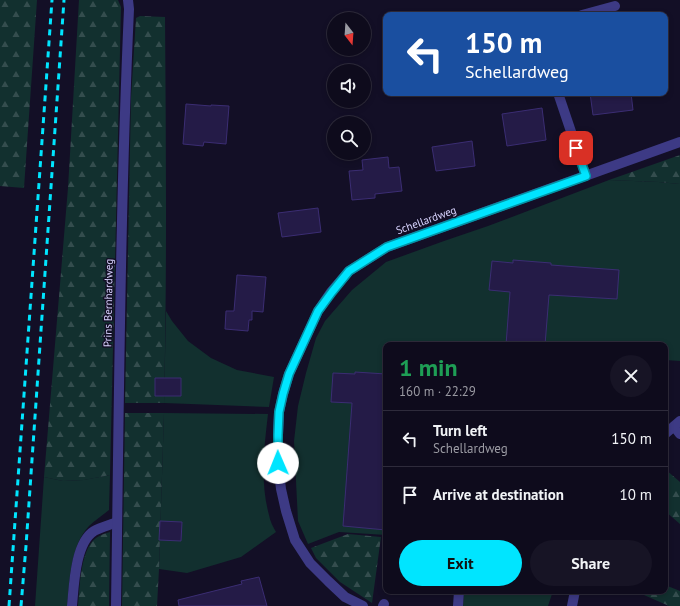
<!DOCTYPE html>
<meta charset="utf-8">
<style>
:root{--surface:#0e0b1c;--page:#171425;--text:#f1f3f6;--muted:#9b9ba3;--line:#2e2b3b;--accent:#00e5ff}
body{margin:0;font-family:"PT Sans",sans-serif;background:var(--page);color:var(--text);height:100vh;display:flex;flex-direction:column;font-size:15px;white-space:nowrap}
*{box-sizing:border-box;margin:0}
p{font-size:13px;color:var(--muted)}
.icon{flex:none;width:22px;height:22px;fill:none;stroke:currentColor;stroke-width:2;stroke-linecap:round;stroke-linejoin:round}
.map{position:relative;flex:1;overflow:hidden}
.sheet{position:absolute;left:383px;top:342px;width:285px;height:252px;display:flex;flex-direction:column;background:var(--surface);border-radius:8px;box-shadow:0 2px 6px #0003,0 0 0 1px var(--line)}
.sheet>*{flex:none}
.banner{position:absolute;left:383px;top:12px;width:285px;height:84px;border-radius:8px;box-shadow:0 2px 6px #0003,0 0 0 1px var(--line);background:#1a4fa0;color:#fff;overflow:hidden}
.needle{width:26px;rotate:163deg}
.tools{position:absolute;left:327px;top:12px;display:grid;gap:8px}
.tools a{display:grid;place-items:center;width:44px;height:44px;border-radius:50%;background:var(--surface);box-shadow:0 2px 6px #0003,0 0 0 1px var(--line);font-size:20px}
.pin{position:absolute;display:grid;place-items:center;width:34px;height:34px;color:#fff;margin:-17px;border-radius:8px;box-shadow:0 2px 6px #0006}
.me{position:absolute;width:44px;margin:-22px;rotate:359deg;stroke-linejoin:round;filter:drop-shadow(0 0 3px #0008)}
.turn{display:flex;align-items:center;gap:14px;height:84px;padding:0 16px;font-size:18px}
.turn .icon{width:52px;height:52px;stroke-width:2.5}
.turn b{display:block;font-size:28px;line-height:34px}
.round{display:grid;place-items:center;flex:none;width:42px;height:42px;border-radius:21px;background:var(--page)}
.overview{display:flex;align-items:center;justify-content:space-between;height:68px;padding:0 16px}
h1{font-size:24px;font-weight:700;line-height:30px;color:#1e9e55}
.action{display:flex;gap:8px;margin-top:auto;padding:8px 16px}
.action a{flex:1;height:46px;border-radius:24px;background:var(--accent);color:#111;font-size:16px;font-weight:700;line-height:46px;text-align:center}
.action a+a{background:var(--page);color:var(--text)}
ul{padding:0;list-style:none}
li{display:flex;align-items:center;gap:12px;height:56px;padding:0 16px;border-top:1px solid var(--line)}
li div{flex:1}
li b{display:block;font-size:15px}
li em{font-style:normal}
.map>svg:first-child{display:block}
.grass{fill:#12302f}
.forest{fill:url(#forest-firs)}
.building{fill:#241b47;stroke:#3b2d73}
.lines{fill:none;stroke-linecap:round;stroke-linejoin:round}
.lane{stroke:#3d3a85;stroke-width:10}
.street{stroke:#3d3a85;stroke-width:10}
.rail{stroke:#00e5ff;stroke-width:3;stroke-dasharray:6 5;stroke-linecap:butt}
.route-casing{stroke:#0095a6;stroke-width:10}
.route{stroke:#00e5ff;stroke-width:7}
.labels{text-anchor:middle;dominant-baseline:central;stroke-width:3;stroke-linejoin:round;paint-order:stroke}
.street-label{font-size:11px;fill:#d9d4ff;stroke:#130f26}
</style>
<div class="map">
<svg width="680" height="606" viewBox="0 0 680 606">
<defs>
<pattern id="forest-firs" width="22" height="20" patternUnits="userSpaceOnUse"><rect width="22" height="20" fill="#12302f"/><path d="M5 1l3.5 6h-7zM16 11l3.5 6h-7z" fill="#344d4e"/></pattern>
</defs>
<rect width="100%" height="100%" fill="#130f26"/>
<path class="grass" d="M 609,180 L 659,182 L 680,184 L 680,361 L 665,360 L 665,345 L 386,345 L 386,535 L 339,532 L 308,544 L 298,521 L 294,441 L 298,406 L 306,373 L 316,338 L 325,321 L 352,290 L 386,262 L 444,241 L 488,226 Z
M 166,311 L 172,321 L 188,341 L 211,358 L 237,370 L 274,377 L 269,407 L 164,403 Z
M 164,413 L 268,414 C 264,448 260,482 269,515 C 270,521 273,527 276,532 L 241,557 L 187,573 L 159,569 Z
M 110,475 L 109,510 C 103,515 95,520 89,526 C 70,547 70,579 67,606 L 35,606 L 44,477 L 63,481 L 83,480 Z
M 464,591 L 553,591 L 548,606 L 463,606 Z"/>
<path class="forest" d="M 0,0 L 37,0 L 24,188 L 0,186 Z
M 79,0 L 118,0 L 121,7 L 110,475 L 84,480 L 63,481 L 44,477 L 68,188 Z
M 140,16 L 165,17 C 166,146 167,275 164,403 L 125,403 L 131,98 L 136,18 Z
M 680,155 L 680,184 L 659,182 L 609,180 Z
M 125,413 L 164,413 L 159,569 L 157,606 L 122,606 Z
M 665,469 L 680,482 L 680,524 L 665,511 Z
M 110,532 L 109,606 L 78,606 C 80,587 80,550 96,538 C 100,535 106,533 110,532 Z
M 348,534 L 381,537 L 372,603 L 340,582 L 316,558 L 311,548 Z
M 665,585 L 680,591 L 680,606 L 669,606 L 635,591 L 665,591 Z"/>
<path class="building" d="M 590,93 L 631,93 L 633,110 L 593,115 Z
M 186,104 L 211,106 L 211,105 L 229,106 L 226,144 L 204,142 L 203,146 L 183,144 Z
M 542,108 L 546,140 L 507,146 L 502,114 Z
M 472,141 L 475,166 L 436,171 L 432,147 Z
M 388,157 L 389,168 L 399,167 L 402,191 L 375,194 L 375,198 L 352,200 L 349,171 L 363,170 L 362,160 Z
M 318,208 L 321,232 L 282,237 L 278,213 Z
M 513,260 L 551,263 L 551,265 L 619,270 L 617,299 L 549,295 L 545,345 L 506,345 L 510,292 L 489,290 L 492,261 L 513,263 Z
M 237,275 L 266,277 L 263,312 L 252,311 L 252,320 L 249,320 L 248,331 L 225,329 L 226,311 L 234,311 Z
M 355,372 L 386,374 L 386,468 L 384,493 L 386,493 L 386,530 L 343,526 L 352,403 L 331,402 L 333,373 L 355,374 Z
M 155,378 L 181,378 L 181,396 L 155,396 Z
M 160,521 L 182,522 L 181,541 L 159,540 Z
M 259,577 L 267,606 L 179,606 L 178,600 L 242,584 L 241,581 Z"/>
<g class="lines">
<path class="lane" d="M 582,15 L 615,6
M 558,93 L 586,176
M 72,606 C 74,585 75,543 94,531 C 101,527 110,525 117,522
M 383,606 L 384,604"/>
<path class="street" d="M 674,426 L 680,434
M 665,434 L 680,421
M 116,606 C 119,407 120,208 129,9 L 128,0
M 363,606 L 345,597 L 328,581 L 310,563 L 295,540 L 286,511 L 281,489 L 278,463 L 278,435 L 279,412 L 283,394 L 289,374 L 318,311 L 331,292 L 349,271 L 387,247 L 680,142
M 458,606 L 459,591
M 572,606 L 575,591"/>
<path class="rail" d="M 9,606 L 52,0
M 21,606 L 26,546 L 64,0"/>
</g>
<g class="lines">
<defs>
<path id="route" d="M 278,463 L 278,435 L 279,412 L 283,394 L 289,374 L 318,311 L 332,292 L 349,271 L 387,247 L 586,176 L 576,148"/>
</defs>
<use href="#route" class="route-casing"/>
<use href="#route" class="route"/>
</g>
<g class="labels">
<g class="street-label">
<text transform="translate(426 220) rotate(-20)">Schellardweg</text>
<text transform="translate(108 303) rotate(-89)">Prins Bernhardweg</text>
</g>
</g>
</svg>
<div class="tools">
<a><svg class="needle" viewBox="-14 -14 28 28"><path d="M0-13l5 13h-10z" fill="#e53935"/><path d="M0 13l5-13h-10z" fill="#9b9ba3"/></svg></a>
<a><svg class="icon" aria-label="sound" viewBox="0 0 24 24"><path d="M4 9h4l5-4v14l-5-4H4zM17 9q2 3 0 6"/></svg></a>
<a><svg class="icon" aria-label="search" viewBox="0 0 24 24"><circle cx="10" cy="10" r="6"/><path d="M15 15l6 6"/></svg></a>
</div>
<div class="pin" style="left:576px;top:148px;background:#d93025"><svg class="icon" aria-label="arrive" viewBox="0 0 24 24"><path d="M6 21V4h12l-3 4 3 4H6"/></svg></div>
<svg class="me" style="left:278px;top:463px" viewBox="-20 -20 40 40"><circle r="19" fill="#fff"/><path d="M0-13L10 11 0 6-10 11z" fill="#00e5ff"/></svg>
<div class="banner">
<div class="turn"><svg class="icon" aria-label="left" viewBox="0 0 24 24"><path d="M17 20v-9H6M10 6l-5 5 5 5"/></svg><div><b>150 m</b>Schellardweg</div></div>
</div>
<section class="sheet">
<div class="overview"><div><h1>1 min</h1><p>160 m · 22:29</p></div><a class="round"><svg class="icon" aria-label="close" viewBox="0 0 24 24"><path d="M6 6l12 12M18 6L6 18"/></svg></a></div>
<ul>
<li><svg class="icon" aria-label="left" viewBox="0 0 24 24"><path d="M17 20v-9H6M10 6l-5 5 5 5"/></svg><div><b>Turn left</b><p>Schellardweg</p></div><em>150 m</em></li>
<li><svg class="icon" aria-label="arrive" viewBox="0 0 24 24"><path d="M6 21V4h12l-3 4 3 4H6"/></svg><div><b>Arrive at destination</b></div><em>10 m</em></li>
</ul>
<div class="action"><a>Exit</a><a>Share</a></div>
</section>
</div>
